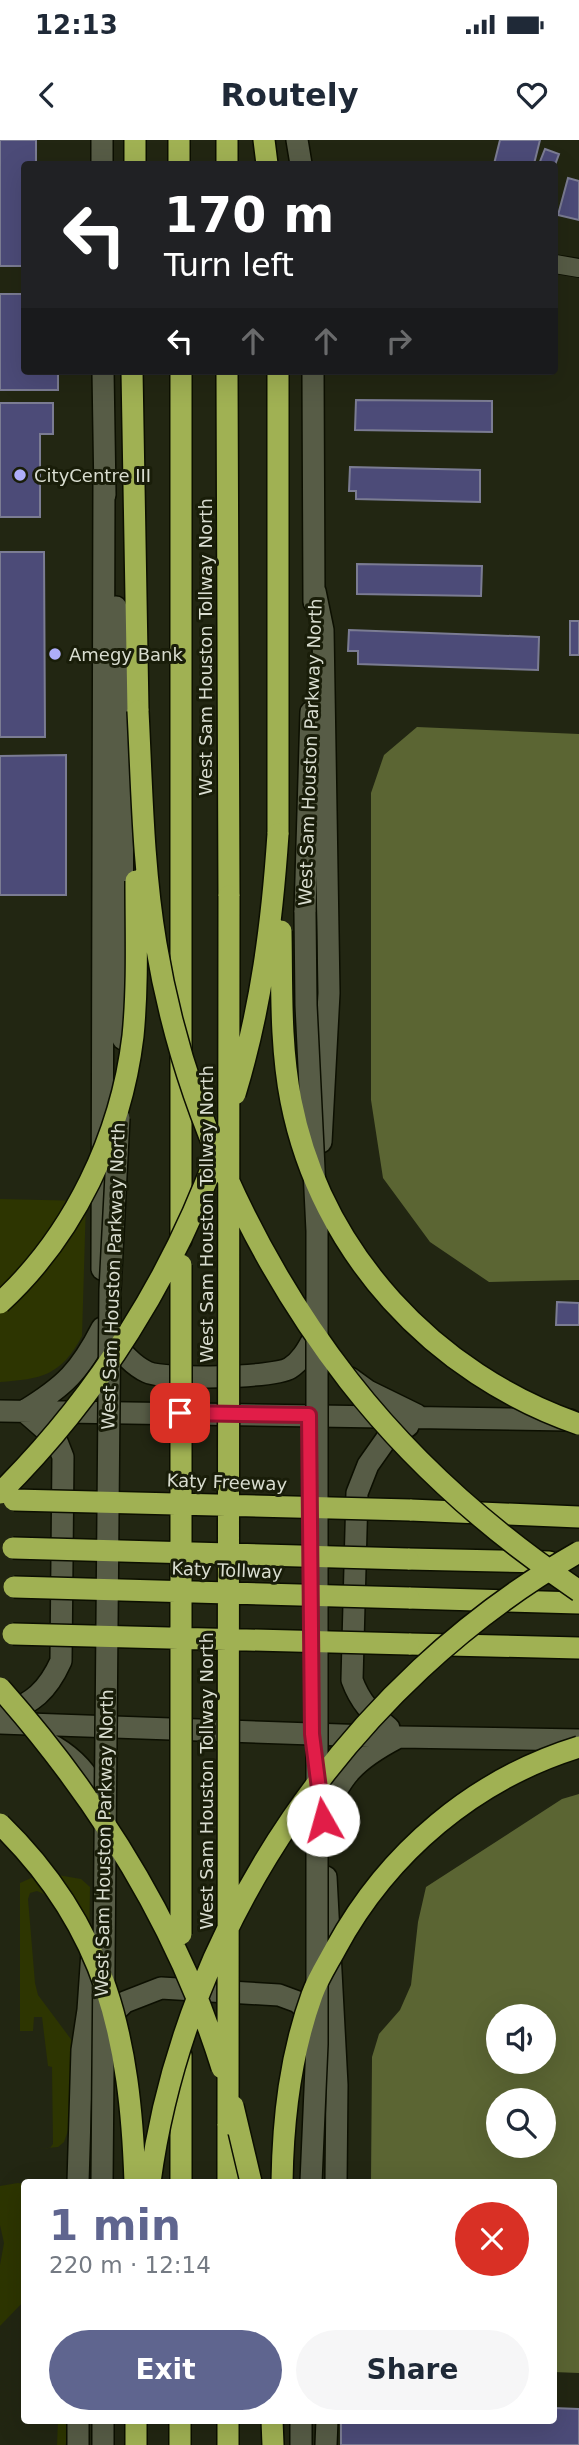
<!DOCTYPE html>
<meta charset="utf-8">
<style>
:root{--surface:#fff;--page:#f6f6f7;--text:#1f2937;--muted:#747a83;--accent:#5f658f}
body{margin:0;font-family:"DejaVu Sans",sans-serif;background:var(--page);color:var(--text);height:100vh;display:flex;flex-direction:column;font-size:26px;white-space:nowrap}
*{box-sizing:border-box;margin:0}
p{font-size:23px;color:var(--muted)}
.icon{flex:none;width:38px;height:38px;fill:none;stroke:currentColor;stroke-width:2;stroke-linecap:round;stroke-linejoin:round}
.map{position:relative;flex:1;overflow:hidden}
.sheet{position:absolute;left:21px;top:2039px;width:536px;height:245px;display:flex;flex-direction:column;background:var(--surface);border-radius:7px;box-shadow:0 7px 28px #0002}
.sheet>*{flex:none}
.top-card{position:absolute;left:21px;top:21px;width:537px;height:214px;border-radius:7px;box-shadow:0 7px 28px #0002;background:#202124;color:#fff;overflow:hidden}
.controls{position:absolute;left:486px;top:1864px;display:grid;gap:14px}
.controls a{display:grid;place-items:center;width:70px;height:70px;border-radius:50%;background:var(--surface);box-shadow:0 7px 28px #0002;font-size:35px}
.pin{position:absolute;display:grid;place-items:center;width:60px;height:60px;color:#fff;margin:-30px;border-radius:14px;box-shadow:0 4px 10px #0006}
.me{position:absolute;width:77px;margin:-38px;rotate:353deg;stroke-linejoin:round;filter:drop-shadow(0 0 5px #0008)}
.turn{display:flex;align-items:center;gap:24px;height:147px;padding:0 28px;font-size:32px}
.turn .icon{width:91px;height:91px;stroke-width:2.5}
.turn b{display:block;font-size:49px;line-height:60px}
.lanes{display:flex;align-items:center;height:66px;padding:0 28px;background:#0003;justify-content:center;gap:35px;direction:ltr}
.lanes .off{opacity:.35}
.round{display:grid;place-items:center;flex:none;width:74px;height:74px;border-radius:37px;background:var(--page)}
.headline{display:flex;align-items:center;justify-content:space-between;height:119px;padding:0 28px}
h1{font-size:42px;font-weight:600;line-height:52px;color:var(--accent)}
.primary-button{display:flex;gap:14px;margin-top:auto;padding:14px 28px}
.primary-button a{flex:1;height:80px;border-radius:42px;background:var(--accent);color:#fff;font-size:28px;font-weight:600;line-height:80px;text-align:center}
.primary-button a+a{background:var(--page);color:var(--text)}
.status{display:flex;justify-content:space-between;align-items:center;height:49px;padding:0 35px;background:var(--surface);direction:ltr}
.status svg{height:19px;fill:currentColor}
header{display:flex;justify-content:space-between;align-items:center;height:91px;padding:0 28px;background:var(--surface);font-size:32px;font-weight:600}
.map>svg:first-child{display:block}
.green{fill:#2d3501}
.water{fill:#5b6533;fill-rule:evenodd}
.building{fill:#4c4b78;stroke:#7b7c93;stroke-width:2}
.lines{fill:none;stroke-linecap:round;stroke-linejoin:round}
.street-casing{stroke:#0c0f01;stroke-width:20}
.secondary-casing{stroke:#0c0f01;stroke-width:24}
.highway-casing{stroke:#0c0f01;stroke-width:24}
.street{stroke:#575c46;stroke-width:18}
.secondary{stroke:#575c46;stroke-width:21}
.highway{stroke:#a0b153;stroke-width:21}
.secondary-bridge-casing{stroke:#0c0f01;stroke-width:24;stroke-linecap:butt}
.highway-bridge-casing{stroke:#0c0f01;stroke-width:24;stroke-linecap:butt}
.secondary-bridge{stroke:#575c46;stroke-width:21}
.highway-bridge{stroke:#a0b153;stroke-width:21}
.route-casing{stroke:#92132f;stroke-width:18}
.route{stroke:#e11d48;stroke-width:12}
.poi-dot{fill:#aeaefa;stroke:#191d09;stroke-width:2.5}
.labels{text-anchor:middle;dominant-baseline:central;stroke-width:6;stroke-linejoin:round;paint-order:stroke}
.poi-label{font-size:18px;fill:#d9ddd0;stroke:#191d09;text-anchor:start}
.street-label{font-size:18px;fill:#d9ddd0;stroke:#191d09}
</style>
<div class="status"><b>12:13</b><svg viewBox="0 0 49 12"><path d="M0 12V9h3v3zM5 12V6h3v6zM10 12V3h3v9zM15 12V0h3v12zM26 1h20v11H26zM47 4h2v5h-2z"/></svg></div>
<header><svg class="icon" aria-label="back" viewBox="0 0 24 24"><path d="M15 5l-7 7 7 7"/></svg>Routely<svg class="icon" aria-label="heart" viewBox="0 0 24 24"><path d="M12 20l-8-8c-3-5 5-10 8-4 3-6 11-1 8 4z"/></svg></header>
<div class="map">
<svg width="579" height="2305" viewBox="0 0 579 2305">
<rect width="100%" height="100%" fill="#222612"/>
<path class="green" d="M 0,1059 L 86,1061 L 82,1196 C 61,1236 41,1239 0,1242 Z
M 58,1735 L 81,1739 L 90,1747 L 89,1803 L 53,1758 L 37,1751 L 30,1753 L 28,1759 L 35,1843 L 38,1855 L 73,1902 L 69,1988 L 64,2002 L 58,2007 L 36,2009 L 50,2008 L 53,2004 L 52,1927 L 48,1926 L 42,1877 L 34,1877 L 33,1891 L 20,1891 L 20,1743 L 31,1738 Z
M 18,2043 L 24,2044 L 24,2161 L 0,2186 L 0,2125 L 4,2103 L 0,2085 L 0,2046 Z
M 58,2280 L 68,2280 L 68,2301 L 65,2305 L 57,2305 Z"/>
<path class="water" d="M 417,587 L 579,594 L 579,1140 L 489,1142 L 430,1102 L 383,1038 L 371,960 L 371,653 L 384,615 Z
M 579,1654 L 579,2233 L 553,2232 L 553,2042 L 371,2042 L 372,1917 L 379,1894 L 400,1870 L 411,1845 L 418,1782 L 426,1747 L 562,1659 ZM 499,1876 L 544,1876 L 544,1922 L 499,1922 ZM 499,1960 L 544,1960 L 544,2006 L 499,2006 Z"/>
<path class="building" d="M 0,0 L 36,0 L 36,24 L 24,24 L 24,126 L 0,126 Z
M 500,0 L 540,0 L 534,24 L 494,24 Z
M 545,9 L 559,14 L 555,25 L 539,24 Z
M 568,38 L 579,41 L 579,80 L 558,75 Z
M 0,154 L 24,154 L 24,231 L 58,231 L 58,250 L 0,250 Z
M 356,260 L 492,261 L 492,292 L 355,290 Z
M 0,263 L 53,263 L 53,294 L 40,294 L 40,377 L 0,377 Z
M 350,327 L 480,330 L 480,362 L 356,359 L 356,351 L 349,351 Z
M 0,412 L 44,412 L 45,597 L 0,597 Z
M 357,424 L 482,426 L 481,456 L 357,454 Z
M 570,481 L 579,481 L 579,515 L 570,515 Z
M 349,490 L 539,497 L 538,530 L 358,524 L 358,511 L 348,511 Z
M 66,615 L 66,755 L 0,755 L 0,616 Z
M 557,1162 L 579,1163 L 579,1185 L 556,1185 Z
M 553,2268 L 579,2269 L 579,2305 L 341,2305 L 341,2280 L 553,2280 Z"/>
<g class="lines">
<defs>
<path id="street" d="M 555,124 L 579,128"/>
<path id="secondary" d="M 102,0 L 102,24
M 297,0 L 301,24
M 103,231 L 105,355
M 313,231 L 314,462
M 315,451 L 323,490 L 329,853 L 321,1002
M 116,467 L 122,537 L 123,899
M 305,772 L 311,572
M 102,1129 L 104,340
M 108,1195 C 119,1208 130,1224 147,1232 C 164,1240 274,1238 290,1228 C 301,1221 307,1210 313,1199 L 323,1211
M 350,1238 L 368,1251 L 417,1275
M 0,1271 L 570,1280
M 24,1271 C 65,1246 80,1231 102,1188
M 2,1576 C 33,1562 47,1552 61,1521 L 63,1317 L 56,1299 L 24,1271
M 0,1583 L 399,1597 L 579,1600
M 389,1588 C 371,1573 360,1562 352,1540 L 357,1353 L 368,1325 L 387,1298 L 408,1286
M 48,1603 C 71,1615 90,1634 99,1659
M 323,1680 C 340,1636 355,1620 397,1598
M 326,1737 L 337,1945 L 336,2042
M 101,1885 L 125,1862 L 161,1848 L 279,1855 L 298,1862 L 317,1881
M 78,2042 L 82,1910 L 88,1870 L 92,1812
M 78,2305 L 78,2280
M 103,2305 L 103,2280
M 301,2305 L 301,2280
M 326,2305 L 327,2280"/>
<path id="highway" d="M 179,0 L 179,24
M 227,0 L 227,24
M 264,0 L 267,24
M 135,24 L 135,0
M 132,231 L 138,571
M 227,231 L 229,756
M 278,231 L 278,694
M 181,1100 L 181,231
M 410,1370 L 579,1377
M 408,1419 L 549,1422
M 409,1458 L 579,1463
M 409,1504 L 579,1508
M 181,2042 L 181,1915
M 228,2042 L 228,1984
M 272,2280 L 273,2305
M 136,2305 L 136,2280
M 180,2305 L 180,2280
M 228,2305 L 228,2280"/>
</defs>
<use href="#street" class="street-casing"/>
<use href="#secondary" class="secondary-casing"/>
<use href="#highway" class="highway-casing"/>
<use href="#street" class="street"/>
<use href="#secondary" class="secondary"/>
<use href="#highway" class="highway"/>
<defs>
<path id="secondary-bridge" d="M 305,772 L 306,865 L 317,1091 L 317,1904 L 311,2042
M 102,2042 L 110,1150 L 119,978"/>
<path id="highway-bridge" d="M 138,571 C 142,649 143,727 156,804 C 182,961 251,1115 349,1241 C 413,1323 493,1393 579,1451
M 281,791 C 282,847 280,905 291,961 C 321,1113 434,1234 579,1284
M 235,954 C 261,869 272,783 278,694
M 0,1163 C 74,1095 121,996 133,896 C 138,845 136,793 136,741
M 0,1353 C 98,1256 174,1135 220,1005
M 14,1360 L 410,1370
M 13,1408 L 408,1419
M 14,1447 L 409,1458
M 13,1494 L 409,1504
M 0,1548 C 98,1659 178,1786 222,1928
M 0,1684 C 107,1788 130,1898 135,2042
M 181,1794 L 181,1125
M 233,1966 L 251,2042
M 228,1984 L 229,756
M 150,2042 C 185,1782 351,1542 579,1412
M 282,2042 C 283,1978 290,1916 312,1855 C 318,1838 328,1823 336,1808 C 388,1712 475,1639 579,1607"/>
</defs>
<use href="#secondary-bridge" class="secondary-bridge-casing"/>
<use href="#highway-bridge" class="highway-bridge-casing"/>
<use href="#secondary-bridge" class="secondary-bridge"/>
<use href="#highway-bridge" class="highway-bridge"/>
</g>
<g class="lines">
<defs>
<path id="route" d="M 180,1273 L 309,1275 L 312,1594 L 323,1680"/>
</defs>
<use href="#route" class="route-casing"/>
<use href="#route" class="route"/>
</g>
<g class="poi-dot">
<circle cx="20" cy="335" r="7"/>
<circle cx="55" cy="514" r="7"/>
</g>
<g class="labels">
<g class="poi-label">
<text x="34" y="335">CityCentre III</text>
<text x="69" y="514">Amegy Bank</text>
</g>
<g class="street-label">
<text transform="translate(205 507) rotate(-90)">West Sam Houston Tollway North</text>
<text transform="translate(310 612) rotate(-88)">West Sam Houston Parkway North</text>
<text transform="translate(206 1074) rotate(-90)">West Sam Houston Tollway North</text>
<text transform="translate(113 1136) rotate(-88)">West Sam Houston Parkway North</text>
<text transform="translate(227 1342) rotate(2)">Katy Freeway</text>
<text transform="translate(227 1430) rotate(2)">Katy Tollway</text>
<text transform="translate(206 1641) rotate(-90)">West Sam Houston Tollway North</text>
<text transform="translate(104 1703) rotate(-89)">West Sam Houston Parkway North</text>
</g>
</g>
</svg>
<div class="controls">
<a><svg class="icon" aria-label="sound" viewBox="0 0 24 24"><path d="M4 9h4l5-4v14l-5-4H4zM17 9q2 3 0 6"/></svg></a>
<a><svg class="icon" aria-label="search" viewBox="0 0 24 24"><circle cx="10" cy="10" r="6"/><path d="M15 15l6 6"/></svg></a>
</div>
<div class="pin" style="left:180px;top:1273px;background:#d93025"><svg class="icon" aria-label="arrive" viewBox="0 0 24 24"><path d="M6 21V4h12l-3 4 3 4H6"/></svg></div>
<svg class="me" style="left:323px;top:1680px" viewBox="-20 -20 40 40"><circle r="19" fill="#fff"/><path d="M0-13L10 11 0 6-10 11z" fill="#e11d48"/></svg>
<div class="top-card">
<div class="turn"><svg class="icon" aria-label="left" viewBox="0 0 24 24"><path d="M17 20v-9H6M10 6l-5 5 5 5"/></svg><div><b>170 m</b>Turn left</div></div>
<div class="lanes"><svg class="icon" aria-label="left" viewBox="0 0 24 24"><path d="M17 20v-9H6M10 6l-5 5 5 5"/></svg><svg class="icon off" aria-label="ahead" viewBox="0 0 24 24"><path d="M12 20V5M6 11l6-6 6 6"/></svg><svg class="icon off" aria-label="ahead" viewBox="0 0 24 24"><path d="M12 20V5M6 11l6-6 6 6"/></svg><svg class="icon off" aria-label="right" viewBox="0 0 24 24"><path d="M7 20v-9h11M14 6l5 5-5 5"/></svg></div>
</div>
<section class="sheet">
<div class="headline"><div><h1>1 min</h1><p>220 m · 12:14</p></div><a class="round" style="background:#d93025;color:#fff"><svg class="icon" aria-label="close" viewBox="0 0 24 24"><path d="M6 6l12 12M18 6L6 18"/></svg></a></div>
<div class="primary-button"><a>Exit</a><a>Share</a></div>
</section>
</div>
